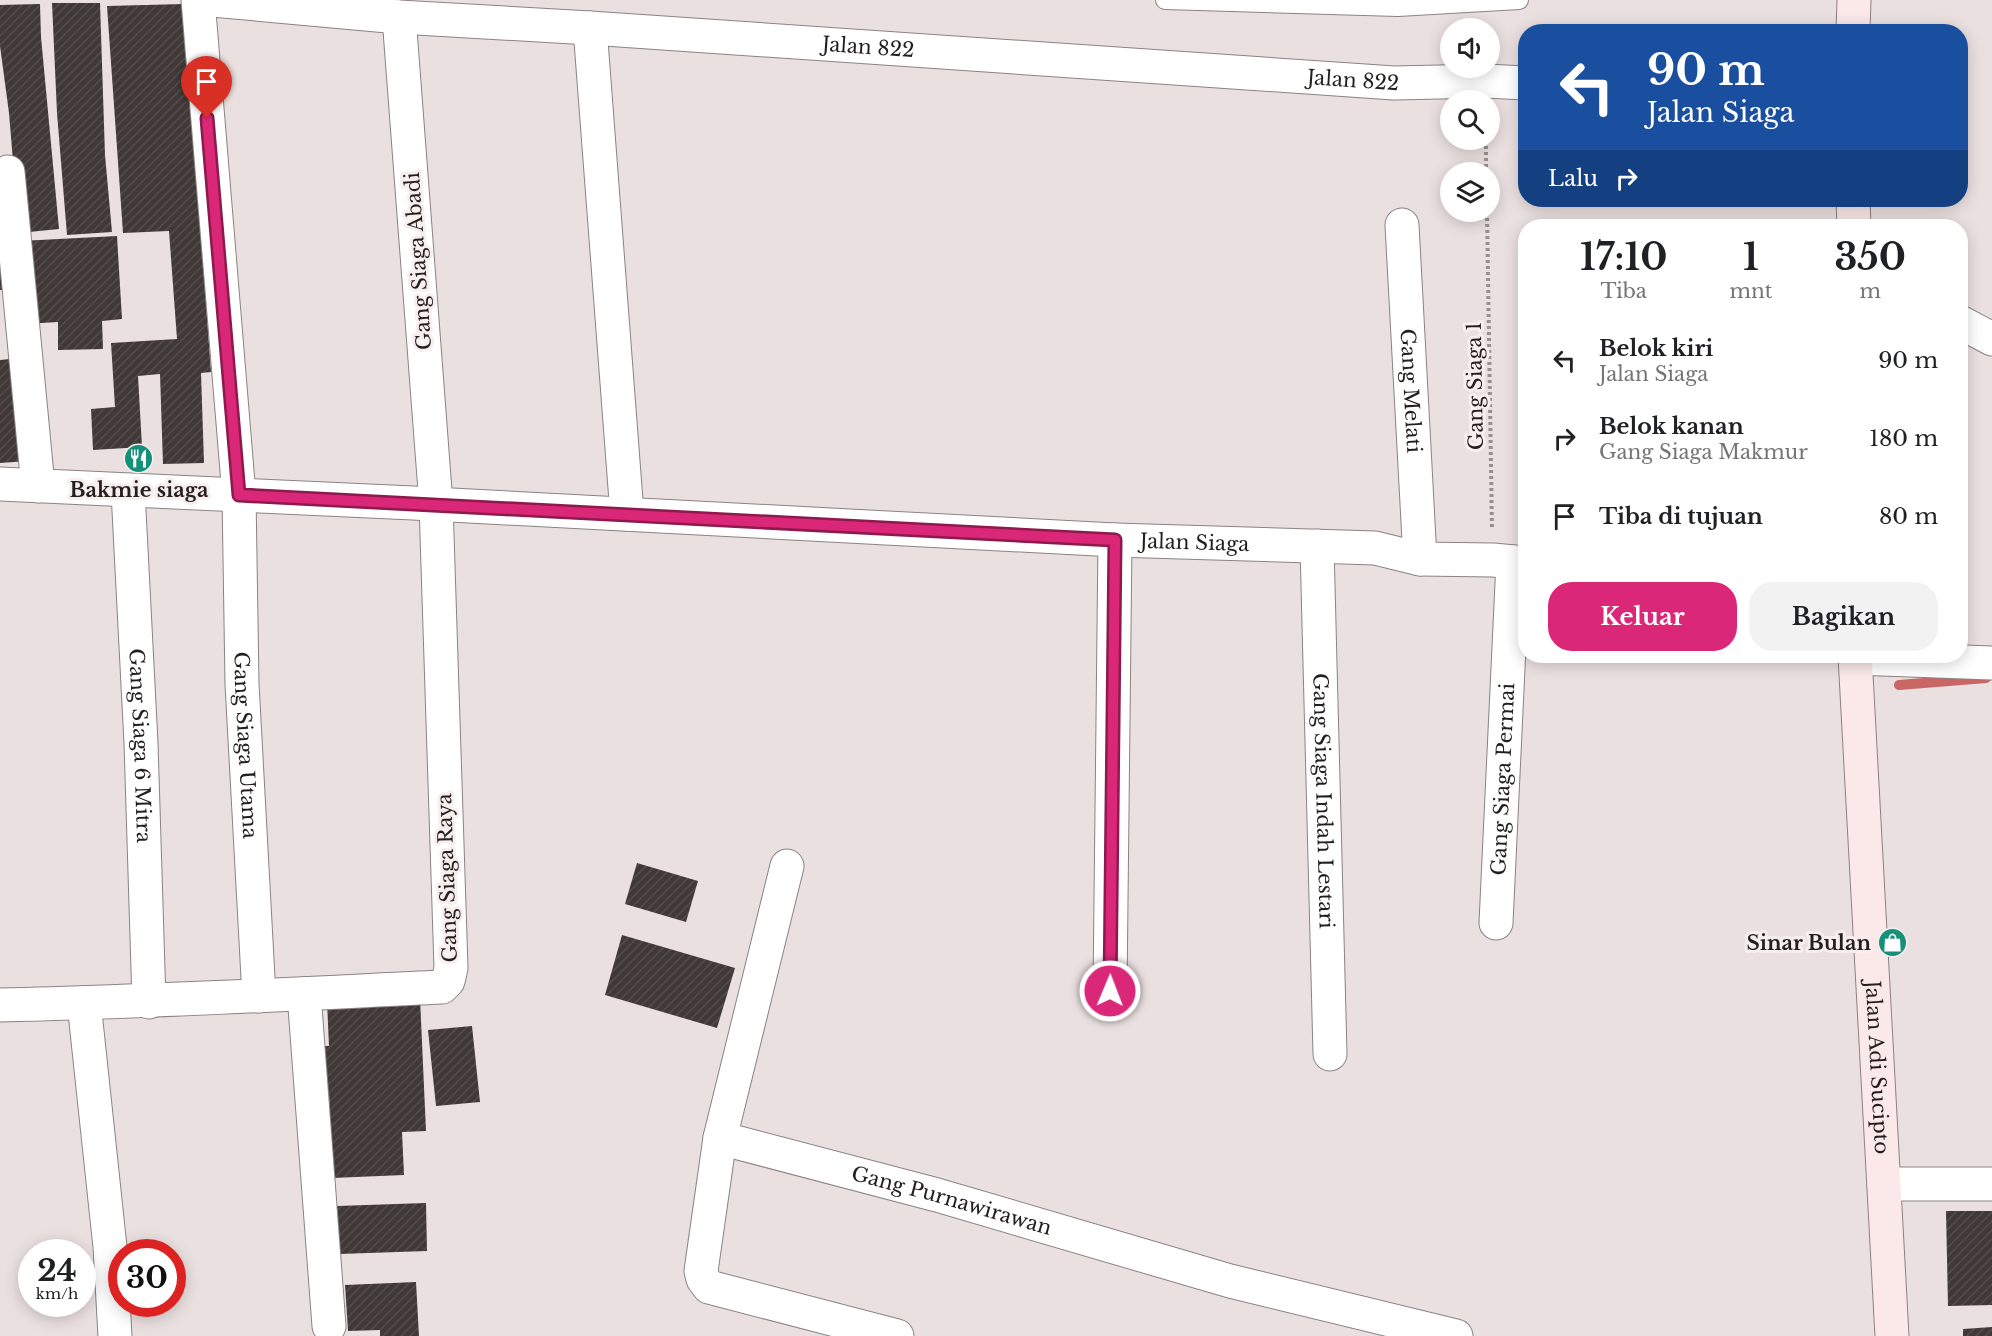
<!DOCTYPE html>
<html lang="id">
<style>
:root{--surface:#fff;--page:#f2f2f2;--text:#202124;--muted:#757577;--accent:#db2777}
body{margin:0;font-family:"Libre Baskerville",serif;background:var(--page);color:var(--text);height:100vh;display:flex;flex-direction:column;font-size:22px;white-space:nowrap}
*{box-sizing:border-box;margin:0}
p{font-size:20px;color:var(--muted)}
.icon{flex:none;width:33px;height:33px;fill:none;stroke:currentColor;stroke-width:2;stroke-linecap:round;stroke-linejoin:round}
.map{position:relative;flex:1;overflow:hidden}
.sheet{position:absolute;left:1518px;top:219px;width:450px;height:444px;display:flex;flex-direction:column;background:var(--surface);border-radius:24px;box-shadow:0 3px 15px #0003}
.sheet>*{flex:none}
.hud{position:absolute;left:1518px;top:24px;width:450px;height:183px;border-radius:24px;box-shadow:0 3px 15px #0003;background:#1a4fa0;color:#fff;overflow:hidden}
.buttons{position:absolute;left:1440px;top:18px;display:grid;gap:12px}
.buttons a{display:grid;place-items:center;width:60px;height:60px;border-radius:50%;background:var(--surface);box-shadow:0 3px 15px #0003;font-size:30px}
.speed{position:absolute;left:18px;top:1239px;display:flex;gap:12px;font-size:30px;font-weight:700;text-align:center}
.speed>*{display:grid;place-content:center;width:78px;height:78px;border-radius:50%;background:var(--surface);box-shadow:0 3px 15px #0003;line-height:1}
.speed small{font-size:15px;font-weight:400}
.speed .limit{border:9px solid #d22;background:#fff;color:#111}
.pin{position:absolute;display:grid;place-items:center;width:51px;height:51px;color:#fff;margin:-62px -26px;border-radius:50% 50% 50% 0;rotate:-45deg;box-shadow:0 0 6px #0007}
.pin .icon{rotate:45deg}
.me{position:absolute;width:66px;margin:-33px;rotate:1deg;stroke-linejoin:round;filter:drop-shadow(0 0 4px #0008)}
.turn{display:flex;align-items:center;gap:21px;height:126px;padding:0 30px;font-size:27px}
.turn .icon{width:78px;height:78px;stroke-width:2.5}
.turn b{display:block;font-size:42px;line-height:51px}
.then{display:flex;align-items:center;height:57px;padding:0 30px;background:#0003;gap:12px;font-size:22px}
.eta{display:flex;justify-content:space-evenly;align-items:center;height:102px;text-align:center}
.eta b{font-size:36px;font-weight:800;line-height:42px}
.cta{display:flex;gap:12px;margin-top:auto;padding:12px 30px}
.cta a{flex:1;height:69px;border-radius:24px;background:var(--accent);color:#fff;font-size:24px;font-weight:800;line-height:69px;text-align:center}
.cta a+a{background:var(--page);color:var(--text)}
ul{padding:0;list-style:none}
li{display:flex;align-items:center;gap:18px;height:78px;padding:0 30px}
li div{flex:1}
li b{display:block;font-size:22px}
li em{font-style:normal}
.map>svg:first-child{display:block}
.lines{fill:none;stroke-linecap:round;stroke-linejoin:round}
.stream{stroke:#c86763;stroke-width:10}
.building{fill:url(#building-hatch)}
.service-casing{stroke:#8b8382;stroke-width:20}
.minor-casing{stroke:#8b8382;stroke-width:35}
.secondary-casing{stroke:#8b8382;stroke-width:35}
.path{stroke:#97908f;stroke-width:4;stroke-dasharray:3 3;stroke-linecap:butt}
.service{stroke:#fff;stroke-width:18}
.minor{stroke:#fff;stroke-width:33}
.secondary{stroke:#fae9e8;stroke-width:33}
.route-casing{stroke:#8e194d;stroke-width:15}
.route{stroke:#db2777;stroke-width:10}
.labels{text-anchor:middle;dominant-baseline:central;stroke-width:6;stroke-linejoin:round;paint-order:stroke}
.street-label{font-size:20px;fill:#221f1e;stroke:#f8eeed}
.poi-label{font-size:20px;font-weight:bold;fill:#221f1e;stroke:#f8eeed}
</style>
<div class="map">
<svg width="1992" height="1336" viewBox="0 0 1992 1336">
<defs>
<pattern id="building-hatch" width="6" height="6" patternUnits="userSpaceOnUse" patternTransform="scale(1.5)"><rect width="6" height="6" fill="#403938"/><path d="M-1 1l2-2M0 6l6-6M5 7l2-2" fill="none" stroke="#534d4c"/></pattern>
</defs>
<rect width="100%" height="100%" fill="#eae0df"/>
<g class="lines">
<path class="stream" d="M 1899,685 L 1986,678"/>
</g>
<path class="building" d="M 52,3 L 100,3 L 105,155 L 112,232 L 67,235 L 57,113 Z
M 40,4 L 41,37 L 59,229 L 19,233 L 9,113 L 0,46 L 0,5 Z
M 184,4 L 211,372 L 201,373 L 204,463 L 163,464 L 160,374 L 138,376 L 142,447 L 93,450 L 91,409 L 115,407 L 111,343 L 177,339 L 169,231 L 123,233 L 107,6 Z
M 0,224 L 4,290 L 0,290 Z
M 117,236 L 122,319 L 102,321 L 103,349 L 58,350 L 58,322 L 25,324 L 20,241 Z
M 20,358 L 28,461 L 0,463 L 0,360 Z
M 637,863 L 698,881 L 686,922 L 625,904 Z
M 622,935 L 735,968 L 717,1028 L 605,995 Z
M 420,998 L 426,1131 L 402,1132 L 404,1175 L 332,1178 L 329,1092 L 316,1093 L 315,1046 L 329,1046 L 327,1001 Z
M 472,1026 L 480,1102 L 436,1106 L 428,1030 Z
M 426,1203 L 427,1251 L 339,1254 L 337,1206 Z
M 1946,1211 L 1992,1211 L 1992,1305 L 1948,1306 Z
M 416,1282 L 419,1336 L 380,1336 L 380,1330 L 348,1331 L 345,1285 Z
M 1992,1327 L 1992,1336 L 1963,1336 L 1963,1329 Z"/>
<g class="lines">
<defs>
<path id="service" d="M 1165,0 L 1398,7 L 1519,0"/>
<g id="minor">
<path id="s1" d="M 198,0 L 239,495 L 242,684 L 259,996"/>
<path id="s2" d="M 212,0 L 399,17 L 590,28 L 1394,83 L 1485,81 L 1526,83"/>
<path d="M 590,28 L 627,514"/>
<path d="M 8,172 L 38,486"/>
<path id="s3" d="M 1402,225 L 1420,559"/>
<path d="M 1960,322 L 1992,339"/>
<path id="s4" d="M 0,484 L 413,503 L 1115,540 L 1375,548 L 1420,559 L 1493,560 L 1526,563"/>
<path id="s5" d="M 128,491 L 141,743 L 149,1002"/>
<path id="s6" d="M 1317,546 L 1330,1054"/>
<path d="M 1855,658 L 1992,663"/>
<path id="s7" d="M 787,866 L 720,1138 L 937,1195 L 1230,1281 L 1456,1336"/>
<path id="s8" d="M 1496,923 L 1513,562"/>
<path d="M 1110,991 L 1115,540"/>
<path d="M 304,994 L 329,1326"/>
<path d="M 84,1003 L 110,1247 L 115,1336"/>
<path d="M 0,1005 C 147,1002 294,994 442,987 L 448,981 L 451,968 L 436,504 L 399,17"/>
<path d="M 720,1138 L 701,1271 L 703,1279 L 709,1287 L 897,1336"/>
<path d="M 1884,1184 L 1992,1184"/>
</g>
<g id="secondary">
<path d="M 1853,32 L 1854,0"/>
<path d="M 1853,200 L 1854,226"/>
<path id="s9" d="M 1855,656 L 1892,1336"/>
</g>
</defs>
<use href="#service" class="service-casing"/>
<use href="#minor" class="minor-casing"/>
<use href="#secondary" class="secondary-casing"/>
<path class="path" d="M 1486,140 L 1486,172
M 1487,212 L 1492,529"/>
<use href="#service" class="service"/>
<use href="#minor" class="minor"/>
<use href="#secondary" class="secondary"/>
</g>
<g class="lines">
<defs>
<path id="route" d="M 207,118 L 239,495 L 1115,540 L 1110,991"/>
</defs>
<use href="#route" class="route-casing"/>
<use href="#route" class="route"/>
</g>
<defs>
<symbol id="restaurant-disc" viewBox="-11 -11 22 22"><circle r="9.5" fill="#149178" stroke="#f8eeed"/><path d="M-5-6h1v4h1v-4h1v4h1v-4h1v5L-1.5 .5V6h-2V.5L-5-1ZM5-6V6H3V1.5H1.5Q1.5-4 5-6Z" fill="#fff"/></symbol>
<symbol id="shop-disc" viewBox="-11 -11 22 22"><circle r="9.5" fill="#149178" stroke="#f8eeed"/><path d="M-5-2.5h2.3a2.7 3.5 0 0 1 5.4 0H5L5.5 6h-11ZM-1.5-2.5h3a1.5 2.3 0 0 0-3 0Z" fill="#fff"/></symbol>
</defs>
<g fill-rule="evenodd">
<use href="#restaurant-disc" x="122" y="442" width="33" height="33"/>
<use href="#shop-disc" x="1876" y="926" width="33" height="33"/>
</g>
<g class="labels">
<g class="street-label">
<text stroke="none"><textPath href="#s2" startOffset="658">Jalan 822</textPath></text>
<text stroke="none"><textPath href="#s2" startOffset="1144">Jalan 822</textPath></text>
<text transform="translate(418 261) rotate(-94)">Gang Siaga Abadi</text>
<text transform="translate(1475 386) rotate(-91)">Gang Siaga 1</text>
<text stroke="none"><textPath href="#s3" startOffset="166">Gang Melati</textPath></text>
<text stroke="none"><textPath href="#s4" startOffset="1196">Jalan Siaga</textPath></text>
<text stroke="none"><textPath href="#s1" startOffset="747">Gang Siaga Utama</textPath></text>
<text stroke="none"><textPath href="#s5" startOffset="255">Gang Siaga 6 Mitra</textPath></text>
<text stroke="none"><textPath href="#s8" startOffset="144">Gang Siaga Permai</textPath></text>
<text stroke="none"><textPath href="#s6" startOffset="255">Gang Siaga Indah Lestari</textPath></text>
<text transform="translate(447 878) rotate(-92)">Gang Siaga Raya</text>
<text stroke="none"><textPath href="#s9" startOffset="412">Jalan Adi Sucipto</textPath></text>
<text stroke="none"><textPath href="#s7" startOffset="520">Gang Purnawirawan</textPath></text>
</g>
<g class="poi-label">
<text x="139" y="490">Bakmie siaga</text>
<text x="1871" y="943" text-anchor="end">Sinar Bulan</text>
</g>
</g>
</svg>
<div class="buttons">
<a><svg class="icon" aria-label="sound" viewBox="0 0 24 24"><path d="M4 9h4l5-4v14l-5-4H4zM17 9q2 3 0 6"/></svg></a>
<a><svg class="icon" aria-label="search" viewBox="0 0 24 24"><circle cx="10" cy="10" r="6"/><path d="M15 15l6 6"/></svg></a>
<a><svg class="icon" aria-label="layers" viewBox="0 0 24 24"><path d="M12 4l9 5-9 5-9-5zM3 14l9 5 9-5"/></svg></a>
</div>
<div class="speed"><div>24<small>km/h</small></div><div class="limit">30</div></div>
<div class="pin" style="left:207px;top:118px;background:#d93025"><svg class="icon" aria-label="arrive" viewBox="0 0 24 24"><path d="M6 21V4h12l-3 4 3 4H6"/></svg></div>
<svg class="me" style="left:1110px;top:991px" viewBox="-20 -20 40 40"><circle r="17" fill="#db2777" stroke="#fff" stroke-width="3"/><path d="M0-11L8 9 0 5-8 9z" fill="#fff"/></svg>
<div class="hud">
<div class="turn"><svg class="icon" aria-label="left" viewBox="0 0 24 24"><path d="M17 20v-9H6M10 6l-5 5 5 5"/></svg><div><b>90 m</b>Jalan Siaga</div></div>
<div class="then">Lalu<svg class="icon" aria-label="right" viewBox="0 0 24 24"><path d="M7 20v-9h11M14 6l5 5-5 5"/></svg></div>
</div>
<section class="sheet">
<div class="eta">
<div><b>17:10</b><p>Tiba</p></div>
<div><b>1</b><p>mnt</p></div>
<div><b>350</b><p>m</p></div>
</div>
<ul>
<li><svg class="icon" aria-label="left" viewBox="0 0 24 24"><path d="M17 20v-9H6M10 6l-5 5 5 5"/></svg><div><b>Belok kiri</b><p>Jalan Siaga</p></div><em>90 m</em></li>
<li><svg class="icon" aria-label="right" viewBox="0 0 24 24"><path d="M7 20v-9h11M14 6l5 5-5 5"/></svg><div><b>Belok kanan</b><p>Gang Siaga Makmur</p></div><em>180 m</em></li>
<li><svg class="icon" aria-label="arrive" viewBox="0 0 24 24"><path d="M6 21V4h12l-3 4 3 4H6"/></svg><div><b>Tiba di tujuan</b></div><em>80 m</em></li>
</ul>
<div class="cta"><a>Keluar</a><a>Bagikan</a></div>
</section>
</div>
